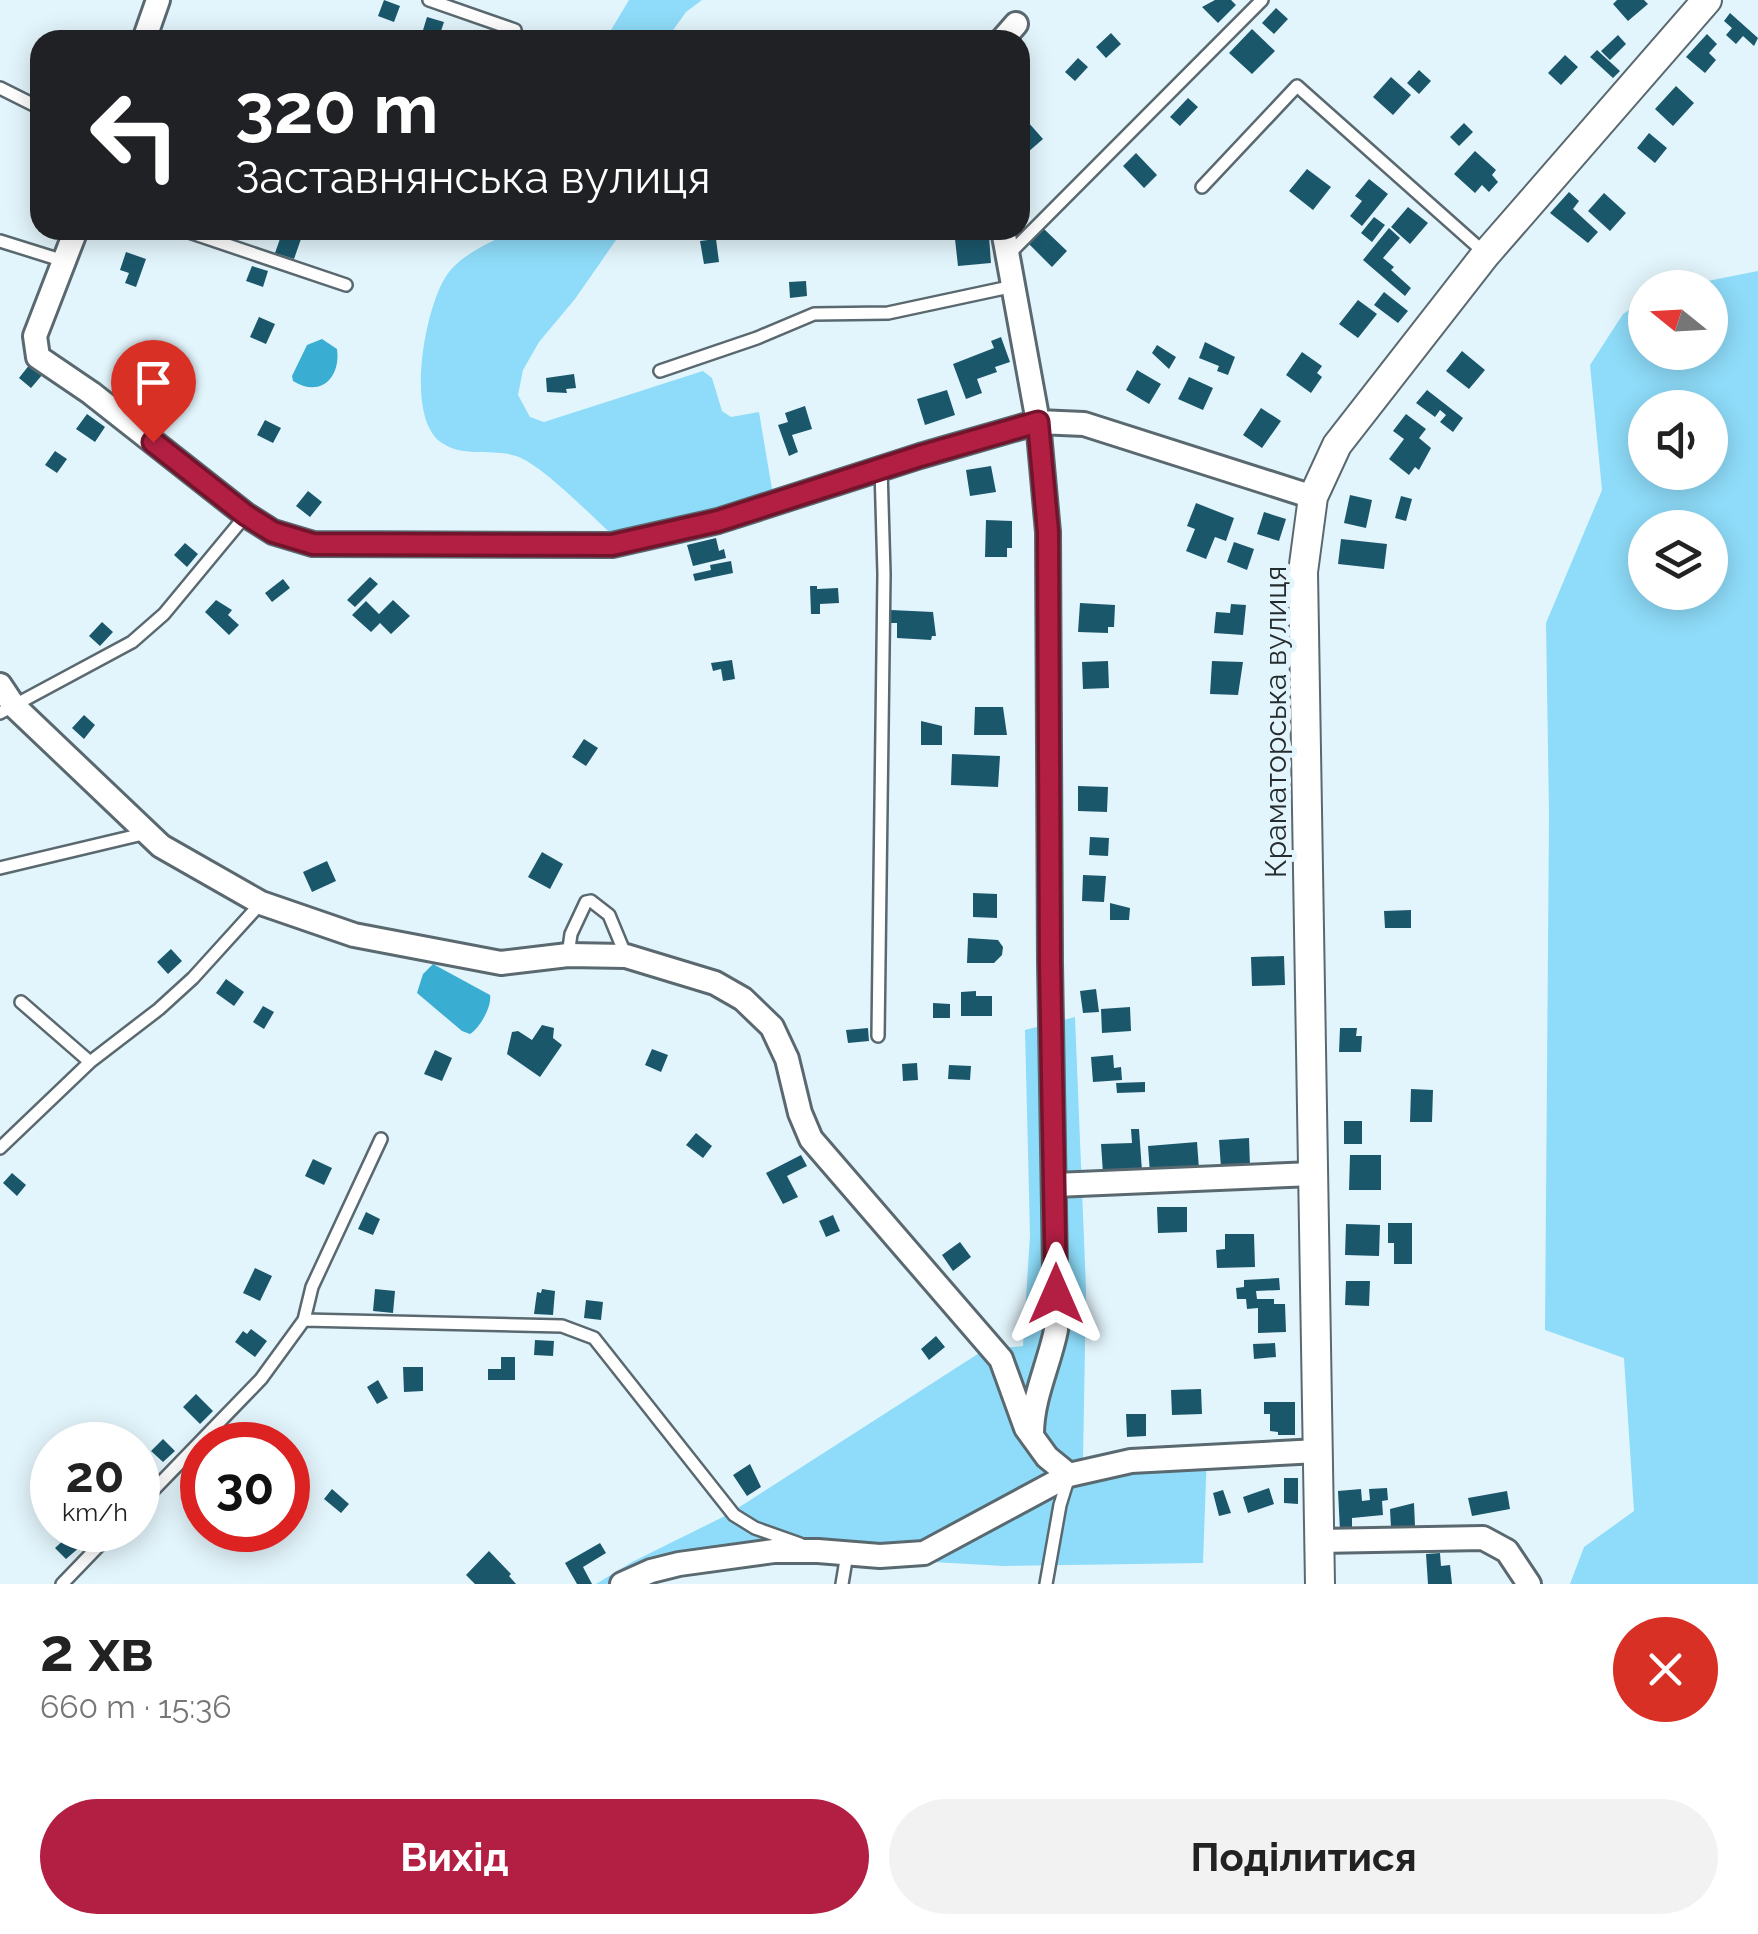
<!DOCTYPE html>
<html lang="uk">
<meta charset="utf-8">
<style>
:root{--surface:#fff;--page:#f2f2f2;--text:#222;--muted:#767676;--accent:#b21f43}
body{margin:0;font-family:Raleway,sans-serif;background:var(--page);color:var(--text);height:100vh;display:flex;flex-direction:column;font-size:38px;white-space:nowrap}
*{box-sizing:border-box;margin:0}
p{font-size:32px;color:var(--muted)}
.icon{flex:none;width:55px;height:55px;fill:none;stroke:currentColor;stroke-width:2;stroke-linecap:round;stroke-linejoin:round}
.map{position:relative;height:1584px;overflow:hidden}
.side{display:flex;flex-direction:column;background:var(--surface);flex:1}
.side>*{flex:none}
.guide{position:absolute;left:30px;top:30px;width:1000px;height:210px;border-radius:30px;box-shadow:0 5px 25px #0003;background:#202124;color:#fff;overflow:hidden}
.needle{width:65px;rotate:288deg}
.tools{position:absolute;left:1628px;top:270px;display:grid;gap:20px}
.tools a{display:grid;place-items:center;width:100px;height:100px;border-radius:50%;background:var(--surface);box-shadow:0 5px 25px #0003;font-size:50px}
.speed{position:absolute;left:30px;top:1422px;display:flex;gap:20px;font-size:50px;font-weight:700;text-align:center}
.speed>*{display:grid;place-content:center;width:130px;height:130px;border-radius:50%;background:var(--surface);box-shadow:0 5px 25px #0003;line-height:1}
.speed small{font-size:25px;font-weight:400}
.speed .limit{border:15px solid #d22;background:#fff;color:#111}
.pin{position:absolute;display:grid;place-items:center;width:85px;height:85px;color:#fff;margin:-102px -42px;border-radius:50% 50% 50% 0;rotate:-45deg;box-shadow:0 0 10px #0007}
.pin .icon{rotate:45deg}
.me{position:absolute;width:110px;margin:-55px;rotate:0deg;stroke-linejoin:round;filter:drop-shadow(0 0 8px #0008)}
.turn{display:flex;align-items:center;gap:35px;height:210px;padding:0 40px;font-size:45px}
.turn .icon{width:130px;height:130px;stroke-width:2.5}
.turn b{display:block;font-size:70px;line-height:85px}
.round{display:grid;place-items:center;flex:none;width:105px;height:105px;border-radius:52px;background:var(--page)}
.overview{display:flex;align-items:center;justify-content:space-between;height:170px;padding:0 40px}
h1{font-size:60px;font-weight:700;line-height:75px}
.cta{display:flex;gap:20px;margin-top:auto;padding:20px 40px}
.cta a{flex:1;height:115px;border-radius:60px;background:var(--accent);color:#fff;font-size:40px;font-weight:700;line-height:115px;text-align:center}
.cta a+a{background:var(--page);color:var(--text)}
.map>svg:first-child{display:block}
.green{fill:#8edcf9;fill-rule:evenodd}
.water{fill:#3aadd2}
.building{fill:#1b576b}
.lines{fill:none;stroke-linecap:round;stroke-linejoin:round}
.service-casing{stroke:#5a696f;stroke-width:16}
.minor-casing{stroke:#5a696f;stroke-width:28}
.tertiary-casing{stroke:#5a696f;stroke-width:32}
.service{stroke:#fff;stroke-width:11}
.minor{stroke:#fff;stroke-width:22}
.tertiary{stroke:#fff;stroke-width:28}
.route-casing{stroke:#74142c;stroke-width:25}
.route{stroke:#b21f43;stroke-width:18}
.labels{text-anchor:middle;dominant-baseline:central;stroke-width:10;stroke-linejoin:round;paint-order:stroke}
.street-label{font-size:30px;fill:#252c2e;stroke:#e3f5fc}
</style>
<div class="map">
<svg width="1758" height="1584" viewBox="0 0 1758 1584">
<rect width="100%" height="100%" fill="#e3f5fc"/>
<path class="green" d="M 629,0 L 702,0 L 686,12 L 666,40 L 605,40 Z
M 513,230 L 623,230 L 575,299 L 539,342 L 523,370 L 518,395 L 530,417 L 544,422 L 703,371 L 712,378 L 722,411 L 731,417 L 759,412 L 773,495 L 616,538 C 592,517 543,465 516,456 C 492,448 464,458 442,443 C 404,418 425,310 445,278 C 459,254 490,244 513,230 Z
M 1758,271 L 1758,1584 L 1570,1584 L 1584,1547 L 1634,1511 L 1624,1358 L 1545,1330 L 1549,815 L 1546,623 L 1602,490 L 1590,365 L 1623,314 L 1645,299 L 1645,352 L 1710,352 L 1710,288 L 1677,287 ZM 1645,408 L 1710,408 L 1710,472 L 1645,472 ZM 1645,528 L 1710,528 L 1710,592 L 1645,592 Z
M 1075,1017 L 1086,1289 L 1083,1461 L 1207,1452 L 1203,1563 L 1004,1566 L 915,1561 L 765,1560 L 659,1576 L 646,1584 L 596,1584 L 632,1562 L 727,1515 L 984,1350 L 1023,1346 L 1030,1235 L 1025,1030 Z"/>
<path class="water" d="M 322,339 L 337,349 C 341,378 320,398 293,381 L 292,376 L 307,345 Z
M 433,964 L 490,995 C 492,1006 480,1028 470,1034 L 462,1031 L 417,993 L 423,974 Z"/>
<path class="building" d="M 384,0 L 400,6 L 394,22 L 378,16 Z
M 1215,0 L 1231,0 L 1236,5 L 1218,23 L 1202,7 Z
M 1617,0 L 1644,0 L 1648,4 L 1628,21 L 1613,4 Z
M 1276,8 L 1288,19 L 1274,34 L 1262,23 Z
M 1730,13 L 1758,38 L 1754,46 L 1743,36 L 1736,44 L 1726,35 L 1732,28 L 1724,21 Z
M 427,17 L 444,22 L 438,40 L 420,40 Z
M 1252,29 L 1275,51 L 1252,74 L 1229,53 Z
M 1111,33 L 1121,44 L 1106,58 L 1096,47 Z
M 1707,34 L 1717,44 L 1709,53 L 1716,60 L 1705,73 L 1686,57 Z
M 1618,35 L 1626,44 L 1610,60 L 1601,51 Z
M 1597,50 L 1620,71 L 1613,78 L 1590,57 Z
M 1565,55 L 1578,67 L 1561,85 L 1548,73 Z
M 1078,58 L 1088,67 L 1075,81 L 1065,72 Z
M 1419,70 L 1431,81 L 1419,94 L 1407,83 Z
M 1391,77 L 1411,95 L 1393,115 L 1373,97 Z
M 1676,86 L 1694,103 L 1673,126 L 1655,109 Z
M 1188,98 L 1198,107 L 1180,126 L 1170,117 Z
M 1020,113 L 1043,139 L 1020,159 Z
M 1464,123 L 1473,132 L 1459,146 L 1450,137 Z
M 1649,133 L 1667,148 L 1655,163 L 1637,148 Z
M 1475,151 L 1496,170 L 1492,175 L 1498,182 L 1489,192 L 1482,185 L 1475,193 L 1454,174 Z
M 1136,153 L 1157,175 L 1144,188 L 1123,166 Z
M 1307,169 L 1331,187 L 1313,210 L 1289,191 Z
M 1369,179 L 1388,194 L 1362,226 L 1350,216 L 1362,201 L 1355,196 Z
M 1569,192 L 1579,201 L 1573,209 L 1598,232 L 1588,243 L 1550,213 Z
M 1604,193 L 1626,213 L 1610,231 L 1588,211 Z
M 1408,207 L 1428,223 L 1410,244 L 1391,227 Z
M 1374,217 L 1385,225 L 1372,242 L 1361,233 Z
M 1389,228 L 1400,238 L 1383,258 L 1394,267 L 1391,270 L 1411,288 L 1405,296 L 1363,260 Z
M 1044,229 L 1067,251 L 1052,267 L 1029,244 Z
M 282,233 L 301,239 L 294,259 L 275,253 Z
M 989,236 L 991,263 L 958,266 L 955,239 Z
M 716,239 L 719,262 L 704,264 L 700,241 Z
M 126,252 L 146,259 L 136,287 L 125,283 L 129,273 L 120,270 Z
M 252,266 L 268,271 L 263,287 L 246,281 Z
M 806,281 L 807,296 L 790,298 L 789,282 Z
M 1384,292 L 1408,311 L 1398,323 L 1374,305 Z
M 1358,300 L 1377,314 L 1358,338 L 1339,324 Z
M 259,317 L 275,324 L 266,344 L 250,337 Z
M 1001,337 L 1010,362 L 995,367 L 997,372 L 977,379 L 982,393 L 966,399 L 953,364 L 994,348 L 991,341 Z
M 1205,342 L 1235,357 L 1228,375 L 1217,371 L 1219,366 L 1199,358 Z
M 1157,345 L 1176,357 L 1169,369 L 1152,353 Z
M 1462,351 L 1485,370 L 1469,389 L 1446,371 Z
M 1302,352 L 1322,366 L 1317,373 L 1322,377 L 1311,393 L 1286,375 Z
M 30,364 L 43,374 L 31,388 L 19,378 Z
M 1137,370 L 1161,384 L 1149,404 L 1126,390 Z
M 574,374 L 576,388 L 566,389 L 567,393 L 547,392 L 546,378 Z
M 1189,377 L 1213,388 L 1203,410 L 1178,399 Z
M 947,390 L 955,415 L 925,425 L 917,399 Z
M 1427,390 L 1463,418 L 1453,432 L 1440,422 L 1446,415 L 1440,410 L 1435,417 L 1416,403 Z
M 805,406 L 812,429 L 792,435 L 798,452 L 789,456 L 778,425 L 788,422 L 785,413 Z
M 1261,408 L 1281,421 L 1262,448 L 1243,435 Z
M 87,414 L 105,427 L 95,442 L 76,429 Z
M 1406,414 L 1426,429 L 1419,438 L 1431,448 L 1419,470 L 1415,467 L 1409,475 L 1389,459 L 1404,439 L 1393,431 Z
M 265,420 L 281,428 L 273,443 L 257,435 Z
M 55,451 L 67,459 L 57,473 L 45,465 Z
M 991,466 L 996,492 L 970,496 L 966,470 Z
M 308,491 L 322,502 L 310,517 L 296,506 Z
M 1350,495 L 1372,500 L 1366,528 L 1344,523 Z
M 1401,496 L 1412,499 L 1406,521 L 1395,518 Z
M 1196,503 L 1234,518 L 1226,541 L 1215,537 L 1206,559 L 1186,551 L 1195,529 L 1187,526 Z
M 1264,512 L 1286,519 L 1279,541 L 1257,534 Z
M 986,520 L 1012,521 L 1012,548 L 1007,548 L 1007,557 L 985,557 Z
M 716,538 L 719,551 L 724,549 L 726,558 L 693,566 L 687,545 Z
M 1341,539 L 1387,544 L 1384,569 L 1338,564 Z
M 1234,542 L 1254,549 L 1247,570 L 1227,562 Z
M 185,543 L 198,554 L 187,567 L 174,555 Z
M 731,561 L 733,573 L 695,581 L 693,574 L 711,570 L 710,565 Z
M 370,577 L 378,584 L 355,607 L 347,600 Z
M 283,579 L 290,588 L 272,602 L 265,593 Z
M 810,586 L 817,586 L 817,589 L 838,588 L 839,603 L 820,604 L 820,614 L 811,614 Z
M 216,600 L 232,610 L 228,615 L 239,625 L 229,635 L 205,612 Z
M 393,600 L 410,616 L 391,634 L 380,623 L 371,632 L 352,615 L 366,601 L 379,614 Z
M 1080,603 L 1115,605 L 1114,627 L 1108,627 L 1108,633 L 1078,632 Z
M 1231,604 L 1246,605 L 1243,635 L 1214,633 L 1216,612 L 1230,613 Z
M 891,610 L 933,612 L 936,636 L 932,636 L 931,640 L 897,638 L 897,623 L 891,623 Z
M 102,622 L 113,632 L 100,646 L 89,636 Z
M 732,660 L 735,679 L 723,681 L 721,669 L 713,671 L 711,663 Z
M 1108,661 L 1109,688 L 1083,689 L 1082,662 Z
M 1212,661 L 1243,662 L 1238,695 L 1210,694 Z
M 975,707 L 1003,707 L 1007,735 L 974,735 Z
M 84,715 L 95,725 L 84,739 L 72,728 Z
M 921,721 L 942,726 L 942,745 L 921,745 Z
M 584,739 L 598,748 L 586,766 L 572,757 Z
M 952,754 L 1000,756 L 998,787 L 951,785 Z
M 1078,786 L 1108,787 L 1107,812 L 1078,811 Z
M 1090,837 L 1109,838 L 1108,856 L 1089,855 Z
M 542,852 L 563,864 L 550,889 L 528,877 Z
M 327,861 L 336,881 L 312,892 L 303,872 Z
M 1083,875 L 1106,876 L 1104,902 L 1082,901 Z
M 973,893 L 997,894 L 997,918 L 973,917 Z
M 1110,903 L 1130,908 L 1129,920 L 1110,920 Z
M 1411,910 L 1411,928 L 1385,928 L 1384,911 Z
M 968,938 L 998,940 L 1003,947 L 1002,955 L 994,963 L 967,963 Z
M 171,949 L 182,961 L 168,974 L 157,962 Z
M 1284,956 L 1285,985 L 1252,986 L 1251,957 Z
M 226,979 L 244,992 L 234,1006 L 216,993 Z
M 1096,989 L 1099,1012 L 1083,1013 L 1080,991 Z
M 976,991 L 976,996 L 992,996 L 992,1016 L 961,1016 L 961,992 Z
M 933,1003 L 950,1004 L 950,1018 L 933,1018 Z
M 263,1006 L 274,1012 L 264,1029 L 253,1022 Z
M 1130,1007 L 1131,1031 L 1102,1033 L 1101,1009 Z
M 542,1025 L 554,1028 L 553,1038 L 562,1045 L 540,1077 L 507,1054 L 512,1032 L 518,1031 L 532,1040 Z
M 868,1028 L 869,1041 L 848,1043 L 846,1030 Z
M 1340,1028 L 1357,1028 L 1356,1036 L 1362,1036 L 1361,1052 L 1339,1052 Z
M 652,1049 L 668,1055 L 661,1072 L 645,1065 Z
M 435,1050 L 452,1058 L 442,1081 L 424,1074 Z
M 1113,1055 L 1114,1068 L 1121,1067 L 1122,1080 L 1093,1082 L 1091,1057 Z
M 917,1063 L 918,1080 L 903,1081 L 902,1064 Z
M 949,1065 L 971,1066 L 970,1080 L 948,1079 Z
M 1145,1082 L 1145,1092 L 1117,1093 L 1116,1083 Z
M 1411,1089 L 1433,1090 L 1432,1122 L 1410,1122 Z
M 1344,1121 L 1362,1121 L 1362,1144 L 1344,1144 Z
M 1131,1129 L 1139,1129 L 1142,1171 L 1103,1173 L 1101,1144 L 1132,1143 Z
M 696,1133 L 712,1146 L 703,1158 L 686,1145 Z
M 1249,1138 L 1250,1166 L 1221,1168 L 1219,1140 Z
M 1197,1142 L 1199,1169 L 1150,1173 L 1148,1146 Z
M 801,1155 L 807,1166 L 787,1176 L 798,1197 L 783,1204 L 766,1173 Z
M 1350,1155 L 1381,1155 L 1381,1190 L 1349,1190 Z
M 313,1159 L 332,1168 L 324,1185 L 305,1176 Z
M 12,1173 L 26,1185 L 17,1196 L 3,1183 Z
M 1157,1207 L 1187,1207 L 1187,1232 L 1158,1233 Z
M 366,1212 L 380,1219 L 373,1235 L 358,1229 Z
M 833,1215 L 840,1231 L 826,1237 L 819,1221 Z
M 1388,1223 L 1412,1223 L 1412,1264 L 1394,1264 L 1394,1243 L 1388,1243 Z
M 1346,1224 L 1380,1225 L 1379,1256 L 1345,1255 Z
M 1225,1234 L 1254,1234 L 1255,1267 L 1217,1268 L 1216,1250 L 1225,1249 Z
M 960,1242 L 971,1257 L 953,1271 L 942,1255 Z
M 255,1268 L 272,1276 L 260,1301 L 243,1293 Z
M 1279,1278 L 1280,1290 L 1256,1291 L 1257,1299 L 1274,1299 L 1274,1304 L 1285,1304 L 1286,1332 L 1258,1333 L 1258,1308 L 1247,1309 L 1246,1299 L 1237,1299 L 1236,1288 L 1244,1287 L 1244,1280 Z
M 1346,1281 L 1370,1281 L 1369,1306 L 1345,1305 Z
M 375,1289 L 395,1291 L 393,1313 L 373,1311 Z
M 542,1289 L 555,1291 L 553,1315 L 534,1314 L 537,1292 L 541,1293 Z
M 586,1300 L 603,1302 L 601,1320 L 584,1318 Z
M 251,1329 L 267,1341 L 255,1357 L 235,1342 L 243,1331 L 247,1334 Z
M 936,1336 L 945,1347 L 929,1360 L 921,1349 Z
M 535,1340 L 554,1341 L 553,1356 L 534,1355 Z
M 1275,1343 L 1276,1357 L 1254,1359 L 1253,1344 Z
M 501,1357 L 515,1357 L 515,1380 L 488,1380 L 488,1369 L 501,1369 Z
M 403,1367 L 423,1367 L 423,1391 L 404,1392 Z
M 378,1380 L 388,1398 L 377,1404 L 367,1387 Z
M 1201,1389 L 1202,1414 L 1172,1415 L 1171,1390 Z
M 196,1394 L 213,1411 L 200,1424 L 183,1407 Z
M 1264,1402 L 1295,1402 L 1295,1435 L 1278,1435 L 1278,1432 L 1270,1431 L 1270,1414 L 1264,1414 Z
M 1126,1414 L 1146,1414 L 1146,1436 L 1127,1437 Z
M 163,1439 L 175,1451 L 163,1462 L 151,1451 Z
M 750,1464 L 761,1487 L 747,1496 L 733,1475 Z
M 1284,1478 L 1298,1478 L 1298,1504 L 1284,1503 Z
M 1269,1488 L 1274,1504 L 1248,1513 L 1243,1497 Z
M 1387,1488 L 1388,1500 L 1382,1501 L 1383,1515 L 1352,1518 L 1352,1530 L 1340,1531 L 1338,1491 L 1361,1489 L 1362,1501 L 1370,1500 L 1369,1489 Z
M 332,1489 L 349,1504 L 341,1513 L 324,1499 Z
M 1223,1490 L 1231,1513 L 1219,1516 L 1213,1493 Z
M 1507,1491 L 1510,1509 L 1472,1516 L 1468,1498 Z
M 1414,1503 L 1415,1526 L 1391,1528 L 1390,1509 Z
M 67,1537 L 81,1546 L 66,1559 L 55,1548 Z
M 600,1543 L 606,1553 L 583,1567 L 592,1584 L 577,1584 L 565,1563 Z
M 489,1551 L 511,1574 L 509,1576 L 516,1584 L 475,1584 L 466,1575 Z
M 1440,1553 L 1441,1566 L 1450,1565 L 1452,1584 L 1428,1584 L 1426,1554 Z"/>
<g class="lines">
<defs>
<path id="service" d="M 429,0 L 515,30
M 0,88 L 40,108
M 1202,187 L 1297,86 L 1486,254
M 183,230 L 346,285
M 0,241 L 64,261
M 1009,254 L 1262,0
M 660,371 L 757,338 L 814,314 L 888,313 L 1014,286
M 0,713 L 132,642 L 164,614 L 246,515
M 0,868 L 147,833
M 568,955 L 571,934 L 586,902 L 591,901 L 609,915 L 626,956
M 21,1002 L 90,1062
M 878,1036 L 884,574 L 881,468
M 0,1148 L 90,1062 L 159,1009 L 193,978 L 261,903
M 304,1320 L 312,1287 L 381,1139
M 138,1506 L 261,1379 L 304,1320 L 562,1326 L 594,1338 L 734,1515 L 755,1528 L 800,1544
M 62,1584 L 114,1530
M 842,1584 L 847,1554
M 1046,1584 L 1060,1505 L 1069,1476"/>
<path id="minor" d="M 144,40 L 158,0
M 1002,40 L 1016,24
M 76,230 L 35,336 L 38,357 L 91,393 L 246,515 L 273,532 L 313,544 L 612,545 L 718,521 L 920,456 L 1038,422 L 1084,424 L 1313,497
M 1003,230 L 1038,422 L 1048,532 L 1050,963 L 1056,1330 C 1049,1365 1032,1398 1032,1434
M 0,685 L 14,706 L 161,846 L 261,903 L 354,935 L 501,963 L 568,955 L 626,956 L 715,983 L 743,999 L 772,1027 L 787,1059 L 800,1113 L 811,1139 L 1001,1359 L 1026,1428 L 1047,1457 L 1069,1475
M 1055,1185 L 1313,1174
M 1319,1541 L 1483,1538 L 1507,1551 L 1529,1584
M 622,1584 L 651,1571 L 679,1564 L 774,1551 L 818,1551 L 880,1556 L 924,1553 L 1069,1475 L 1131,1461 L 1318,1451"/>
<path id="tertiary" d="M 1320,1584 L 1303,572 L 1313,497 L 1337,445 L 1486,254 L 1707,0"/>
</defs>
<use href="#service" class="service-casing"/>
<use href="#minor" class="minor-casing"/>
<use href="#tertiary" class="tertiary-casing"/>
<use href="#service" class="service"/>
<use href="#minor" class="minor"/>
<use href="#tertiary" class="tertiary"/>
</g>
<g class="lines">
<defs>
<path id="route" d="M 153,442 L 246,515 L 273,532 L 313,544 L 612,545 L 718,521 L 920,456 L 1038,422 L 1048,532 L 1050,962 L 1056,1294"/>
</defs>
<use href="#route" class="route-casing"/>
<use href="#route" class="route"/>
</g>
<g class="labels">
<g class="street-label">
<text transform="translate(1275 722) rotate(-90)">Краматорська вулиця</text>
</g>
</g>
</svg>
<div class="tools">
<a><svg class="needle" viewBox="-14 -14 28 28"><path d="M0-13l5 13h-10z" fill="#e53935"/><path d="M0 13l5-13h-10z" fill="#767676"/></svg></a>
<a><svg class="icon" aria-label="sound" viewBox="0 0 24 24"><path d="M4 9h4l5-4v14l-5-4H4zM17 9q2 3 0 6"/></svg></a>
<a><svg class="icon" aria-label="layers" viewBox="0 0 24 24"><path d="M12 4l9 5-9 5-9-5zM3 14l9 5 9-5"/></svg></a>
</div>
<div class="speed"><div>20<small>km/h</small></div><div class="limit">30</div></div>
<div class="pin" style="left:153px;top:442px;background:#d93025"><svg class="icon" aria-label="arrive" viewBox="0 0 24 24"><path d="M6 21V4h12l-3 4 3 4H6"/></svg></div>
<svg class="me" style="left:1056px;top:1294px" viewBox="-20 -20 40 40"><path d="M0-17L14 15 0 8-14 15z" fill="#b21f43" stroke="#fff" stroke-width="4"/></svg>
<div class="guide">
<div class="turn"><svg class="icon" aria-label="left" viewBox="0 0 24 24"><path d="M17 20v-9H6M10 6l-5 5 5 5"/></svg><div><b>320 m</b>Заставнянська вулиця</div></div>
</div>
</div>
<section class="side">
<div class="overview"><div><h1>2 хв</h1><p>660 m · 15:36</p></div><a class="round" style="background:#d93025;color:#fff"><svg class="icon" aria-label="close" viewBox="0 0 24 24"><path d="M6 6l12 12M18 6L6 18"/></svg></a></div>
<div class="cta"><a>Вихід</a><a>Поділитися</a></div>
</section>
